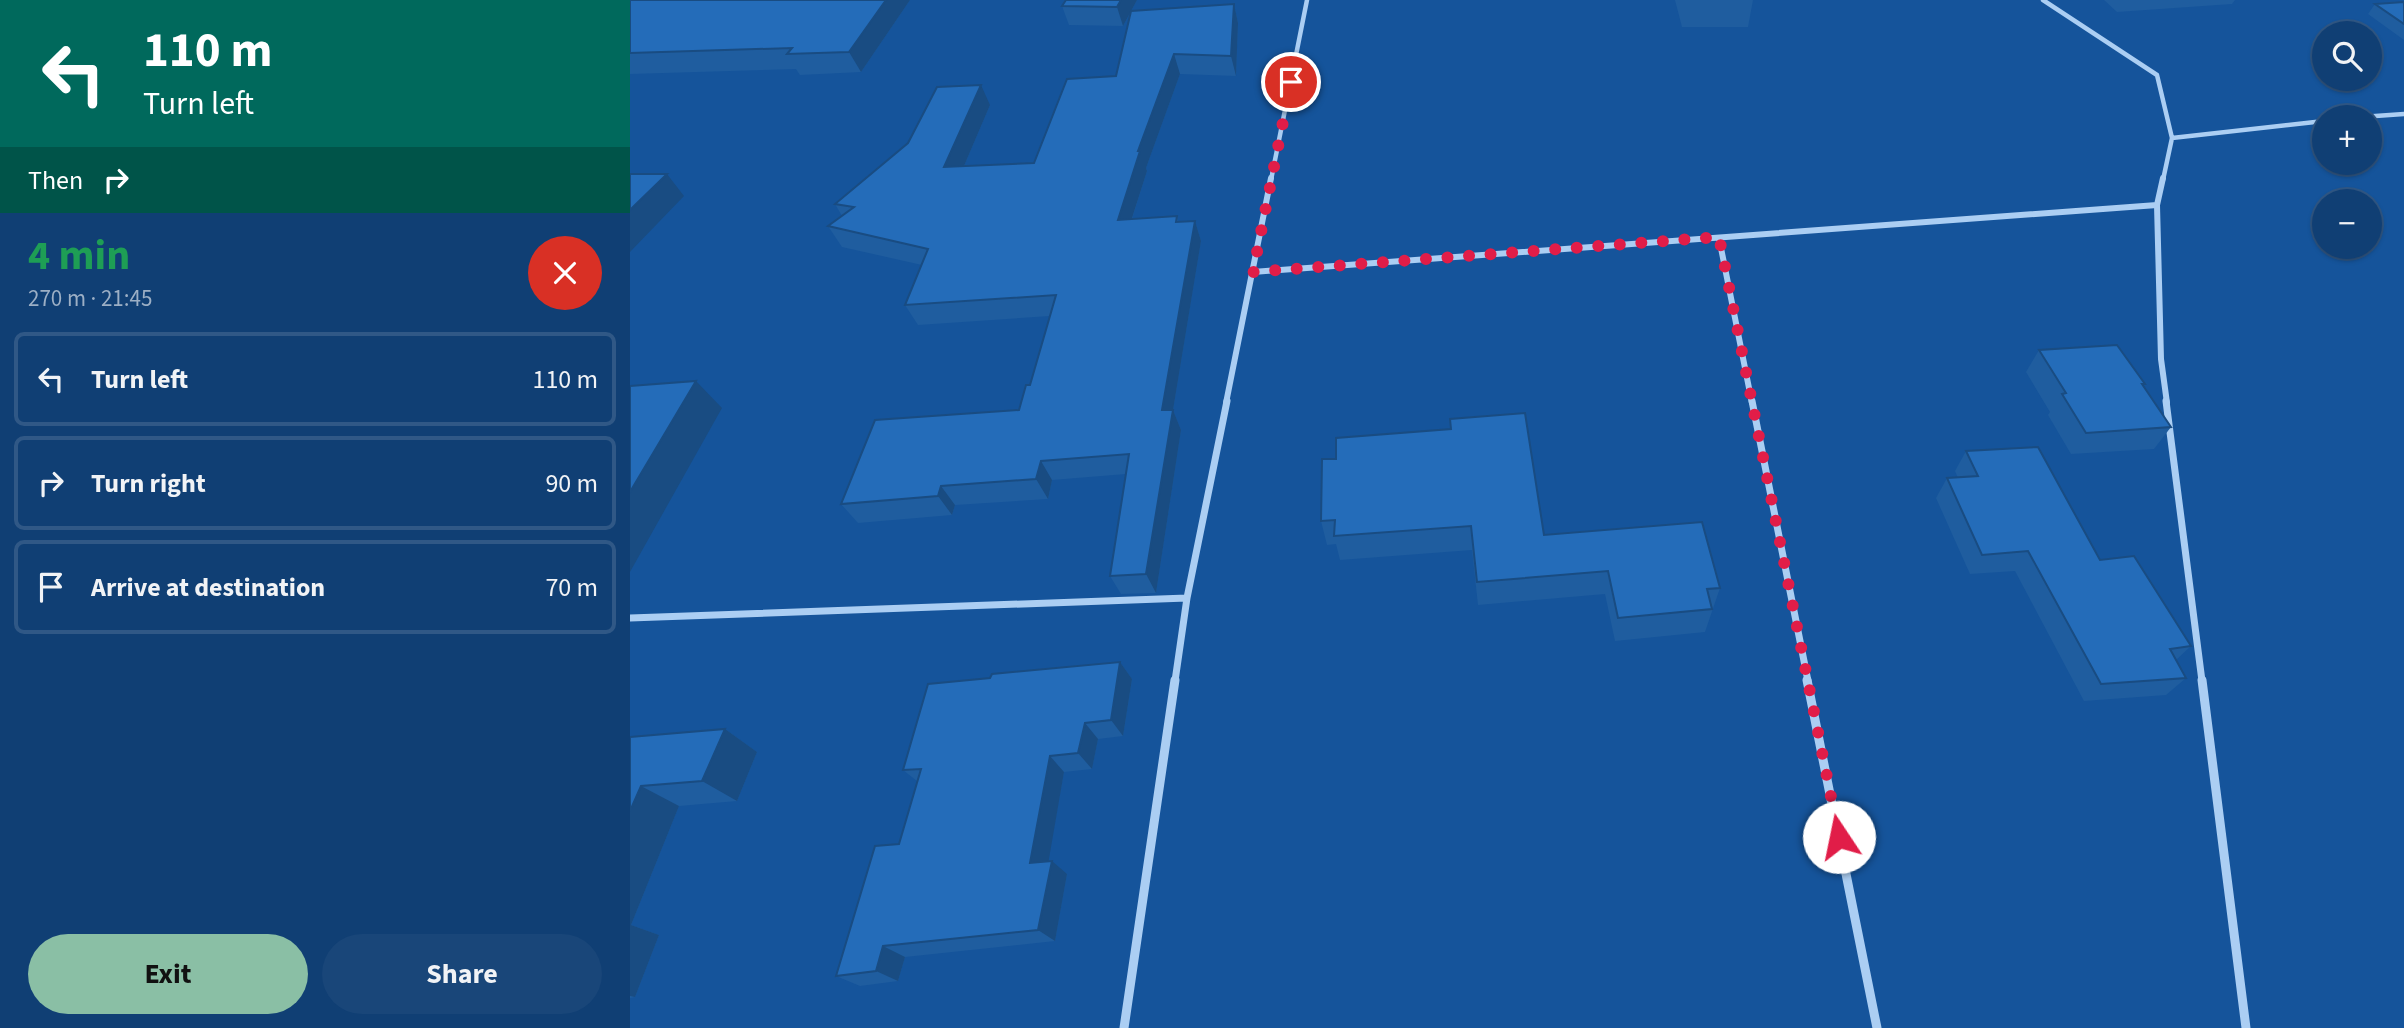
<!DOCTYPE html>
<meta charset="utf-8">
<style>
:root{--surface:#103f74;--page:#194679;--text:#f1f3f6;--muted:#9cafc5;--line:#305886;--accent:#8abfa5}
body{margin:0;font-family:"Source Sans 3",sans-serif;background:var(--page);color:var(--text);height:100vh;display:flex;flex-direction:column;font-size:26px;white-space:nowrap}
*{box-sizing:border-box;margin:0}
p{font-size:23px;color:var(--muted)}
.icon{flex:none;width:38px;height:38px;fill:none;stroke:currentColor;stroke-width:2;stroke-linecap:round;stroke-linejoin:round}
.map{position:relative;flex:1;overflow:hidden}
.panel{display:flex;flex-direction:column;background:var(--surface);width:630px}
.panel>*{flex:none}
.top-card{background:#00695c;color:#fff;overflow:hidden}
.tools{position:absolute;left:1682px;top:21px;display:grid;gap:14px}
.tools a{display:grid;place-items:center;width:70px;height:70px;border-radius:50%;background:var(--surface);box-shadow:0 2px 5px #0004,0 0 0 2px var(--line);font-size:35px}
.pin{position:absolute;display:grid;place-items:center;width:60px;height:60px;color:#fff;margin:-30px;border:4px solid #fff;border-radius:50%;box-shadow:0 2px 7px #0007}
.me{position:absolute;width:77px;margin:-38px;rotate:349deg;stroke-linejoin:round;filter:drop-shadow(0 0 5px #0008)}
.turn{display:flex;align-items:center;gap:24px;height:147px;padding:0 28px;font-size:32px}
.turn .icon{width:91px;height:91px;stroke-width:2.5}
.turn b{display:block;font-size:49px;line-height:60px}
.then{display:flex;align-items:center;height:66px;padding:0 28px;background:#0003;gap:14px;font-size:26px}
.round{display:grid;place-items:center;flex:none;width:74px;height:74px;border-radius:37px;background:var(--page)}
.summary{display:flex;align-items:center;justify-content:space-between;height:119px;padding:0 28px}
h1{font-size:42px;font-weight:700;line-height:52px;color:#1e9e55}
.cta{display:flex;gap:14px;margin-top:auto;padding:14px 28px}
.cta a{flex:1;height:80px;border-radius:42px;background:var(--accent);color:#111;font-size:28px;font-weight:700;line-height:80px;text-align:center}
.cta a+a{background:var(--page);color:var(--text)}
ul{padding:0;list-style:none}
li{display:flex;align-items:center;gap:21px;height:94px;margin:0 14px 10px;padding:0 14px;border:4px solid var(--line);border-radius:10px}
li div{flex:1}
li b{display:block;font-size:26px}
li em{font-style:normal}
main{display:flex;flex:1;min-height:0}
.map>svg:first-child{display:block}
.lines{fill:none;stroke-linecap:round;stroke-linejoin:round}
.street-far3{stroke:#abcef3;stroke-width:4.5}
.street-far2{stroke:#abcef3;stroke-width:6}
.street-far1{stroke:#abcef3;stroke-width:7}
.street{stroke:#abcef3;stroke-width:9}
.wall{fill:#1f5d9f}
.shaded-wall{fill:#194c82}
.building{fill:#246cb9;stroke:#194c82;stroke-width:2}
.route{stroke:#e11d48;stroke-width:12;stroke-dasharray:0 21.6}
</style>
<main>
<section class="panel">
<div class="top-card">
<div class="turn"><svg class="icon" aria-label="left" viewBox="0 0 24 24"><path d="M17 20v-9H6M10 6l-5 5 5 5"/></svg><div><b>110 m</b>Turn left</div></div>
<div class="then">Then<svg class="icon" aria-label="right" viewBox="0 0 24 24"><path d="M7 20v-9h11M14 6l5 5-5 5"/></svg></div>
</div>
<div class="summary"><div><h1>4 min</h1><p>270 m · 21:45</p></div><a class="round" style="background:#d93025;color:#fff"><svg class="icon" aria-label="close" viewBox="0 0 24 24"><path d="M6 6l12 12M18 6L6 18"/></svg></a></div>
<ul>
<li><svg class="icon" aria-label="left" viewBox="0 0 24 24"><path d="M17 20v-9H6M10 6l-5 5 5 5"/></svg><div><b>Turn left</b></div><em>110 m</em></li>
<li><svg class="icon" aria-label="right" viewBox="0 0 24 24"><path d="M7 20v-9h11M14 6l5 5-5 5"/></svg><div><b>Turn right</b></div><em>90 m</em></li>
<li><svg class="icon" aria-label="arrive" viewBox="0 0 24 24"><path d="M6 21V4h12l-3 4 3 4H6"/></svg><div><b>Arrive at destination</b></div><em>70 m</em></li>
</ul>
<div class="cta"><a>Exit</a><a>Share</a></div>
</section>
<div class="map">
<svg width="1774" height="1028" viewBox="0 0 1774 1028">
<rect width="100%" height="100%" fill="#15549b"/>
<g class="lines">
<path class="street-far3" d="M 1413,0 L 1527,75 L 1542,138 L 1533,180
M 1731,117 L 1774,114
M 1542,138 L 1694,121
M 641,180 L 677,0"/>
<path class="street-far2" d="M 1533,178 L 1527,205 L 1531,359 L 1537,403
M 1089,238 L 1122,403
M 623,272 L 1527,205
M 596,403 L 641,178"/>
<path class="street-far1" d="M 1122,401 L 1178,681
M 1536,401 L 1572,681
M 0,618 L 557,598
M 545,681 L 557,598 L 597,401"/>
<path class="street" d="M 1177,680 L 1247,1028
M 1572,680 L 1616,1028
M 494,1028 L 545,680"/>
</g>
<path class="wall" d="M 0,0 L 280,0 L 231,72 L 170,75 L 166,69 L 0,74 Z
M 436,0 L 507,0 L 493,26 L 439,25 L 432,6 Z
M 1045,0 L 1123,0 L 1118,27 L 1052,27 Z
M 1474,0 L 1605,0 L 1602,4 L 1487,12 Z
M 1774,2 L 1774,40 L 1738,14 L 1745,4 Z
M 604,4 L 608,23 L 606,76 L 550,74 L 516,168 L 517,171 L 502,219 L 547,216 L 548,222 L 565,221 L 571,241 L 543,410 L 551,430 L 526,593 L 491,594 L 480,576 L 496,474 L 422,480 L 418,499 L 325,505 L 322,515 L 228,523 L 211,504 L 389,410 L 400,385 L 420,316 L 288,325 L 275,305 L 292,265 L 212,247 L 198,226 L 212,216 L 205,204 L 360,105 L 334,166 L 404,163 L 486,76 Z
M 1409,350 L 1515,384 L 1513,386 L 1541,427 L 1524,449 L 1441,454 L 1418,415 L 1420,412 L 1396,372 Z
M 1336,451 L 1470,560 L 1561,646 L 1546,660 L 1556,678 L 1536,695 L 1454,701 L 1385,571 L 1340,574 L 1306,498 L 1317,478 L 1328,478 L 1325,471 Z
M 692,459 L 914,535 L 1090,588 L 1075,632 L 985,641 L 975,594 L 848,605 L 842,550 L 710,560 L 706,544 L 697,545 L 691,521 Z
M 490,662 L 502,679 L 493,736 L 468,739 L 462,769 L 434,772 L 418,861 L 437,874 L 425,941 L 275,957 L 268,981 L 230,986 L 206,976 L 269,844 L 287,781 L 273,770 L 360,678 Z
M 95,729 L 127,752 L 107,801 L 49,806 L 1,925 L 29,935 L 5,997 L 0,998 L 0,737 Z"/>
<path class="shaded-wall" d="M 256,0 L 280,0 L 231,72 L 219,52 Z
M 491,0 L 507,0 L 493,26 L 487,7 Z
M 604,4 L 608,23 L 606,76 L 601,56 Z
M 544,54 L 550,74 L 516,168 L 517,171 L 495,240 L 488,220 L 508,151 Z
M 351,85 L 360,105 L 325,187 L 314,167 Z
M 37,174 L 54,196 L 0,252 L 0,210 Z
M 565,221 L 571,241 L 543,410 L 551,430 L 526,593 L 516,574 L 532,410 Z
M 66,381 L 92,408 L 0,572 L 0,492 Z
M 411,461 L 422,480 L 418,499 L 406,479 Z
M 311,486 L 325,505 L 322,515 L 308,496 Z
M 490,662 L 502,679 L 493,736 L 481,720 Z
M 455,723 L 468,739 L 462,769 L 448,753 Z
M 95,729 L 127,752 L 107,801 L 72,781 Z
M 420,756 L 434,772 L 416,876 L 400,863 Z
M 11,786 L 49,806 L 1,925 L 29,935 L 5,997 L 0,996 L 0,811 Z
M 422,861 L 437,874 L 425,941 L 408,930 Z
M 253,946 L 275,957 L 268,981 L 246,971 Z"/>
<path class="building" d="M 0,0 L 256,0 L 219,52 L 157,54 L 162,48 L 0,53 Z
M 436,0 L 491,0 L 487,7 L 432,6 Z
M 1774,2 L 1774,24 L 1745,4 Z
M 604,4 L 601,56 L 544,54 L 508,151 L 510,151 L 488,220 L 547,216 L 546,222 L 565,221 L 532,410 L 543,410 L 516,574 L 480,576 L 499,454 L 411,461 L 406,479 L 311,486 L 308,496 L 211,504 L 245,420 L 389,410 L 396,385 L 400,385 L 426,295 L 275,305 L 298,249 L 198,226 L 224,207 L 205,204 L 278,143 L 307,87 L 351,85 L 314,167 L 404,163 L 437,79 L 486,76 L 501,11 Z
M 0,174 L 37,174 L 0,210 Z
M 1487,345 L 1515,384 L 1512,384 L 1541,427 L 1456,433 L 1432,394 L 1436,393 L 1409,350 Z
M 66,381 L 0,492 L 0,386 Z
M 895,413 L 914,535 L 1072,522 L 1090,588 L 1077,589 L 1082,609 L 988,618 L 978,571 L 847,582 L 841,526 L 704,536 L 705,520 L 691,521 L 692,459 L 706,459 L 706,438 L 821,429 L 820,419 Z
M 1408,447 L 1470,560 L 1504,556 L 1561,646 L 1540,649 L 1556,678 L 1471,684 L 1398,551 L 1352,555 L 1317,478 L 1348,476 L 1336,451 Z
M 490,662 L 481,720 L 455,723 L 448,753 L 420,756 L 400,863 L 422,861 L 408,930 L 253,946 L 246,971 L 206,976 L 245,846 L 269,844 L 291,769 L 273,770 L 298,684 L 360,678 L 362,674 Z
M 95,729 L 72,781 L 11,786 L 0,811 L 0,737 Z"/>
<g class="lines">
<path class="route" d="M 661,82 L 623,272 L 1089,237 L 1209,837"/>
</g>
</svg>
<div class="tools">
<a><svg class="icon" aria-label="search" viewBox="0 0 24 24"><circle cx="10" cy="10" r="6"/><path d="M15 15l6 6"/></svg></a>
<a>+</a>
<a>−</a>
</div>
<div class="pin" style="left:661px;top:82px;background:#d93025"><svg class="icon" aria-label="arrive" viewBox="0 0 24 24"><path d="M6 21V4h12l-3 4 3 4H6"/></svg></div>
<svg class="me" style="left:1209px;top:837px" viewBox="-20 -20 40 40"><circle r="19" fill="#fff"/><path d="M0-13L10 11 0 6-10 11z" fill="#e11d48"/></svg>
</div>
</main>
